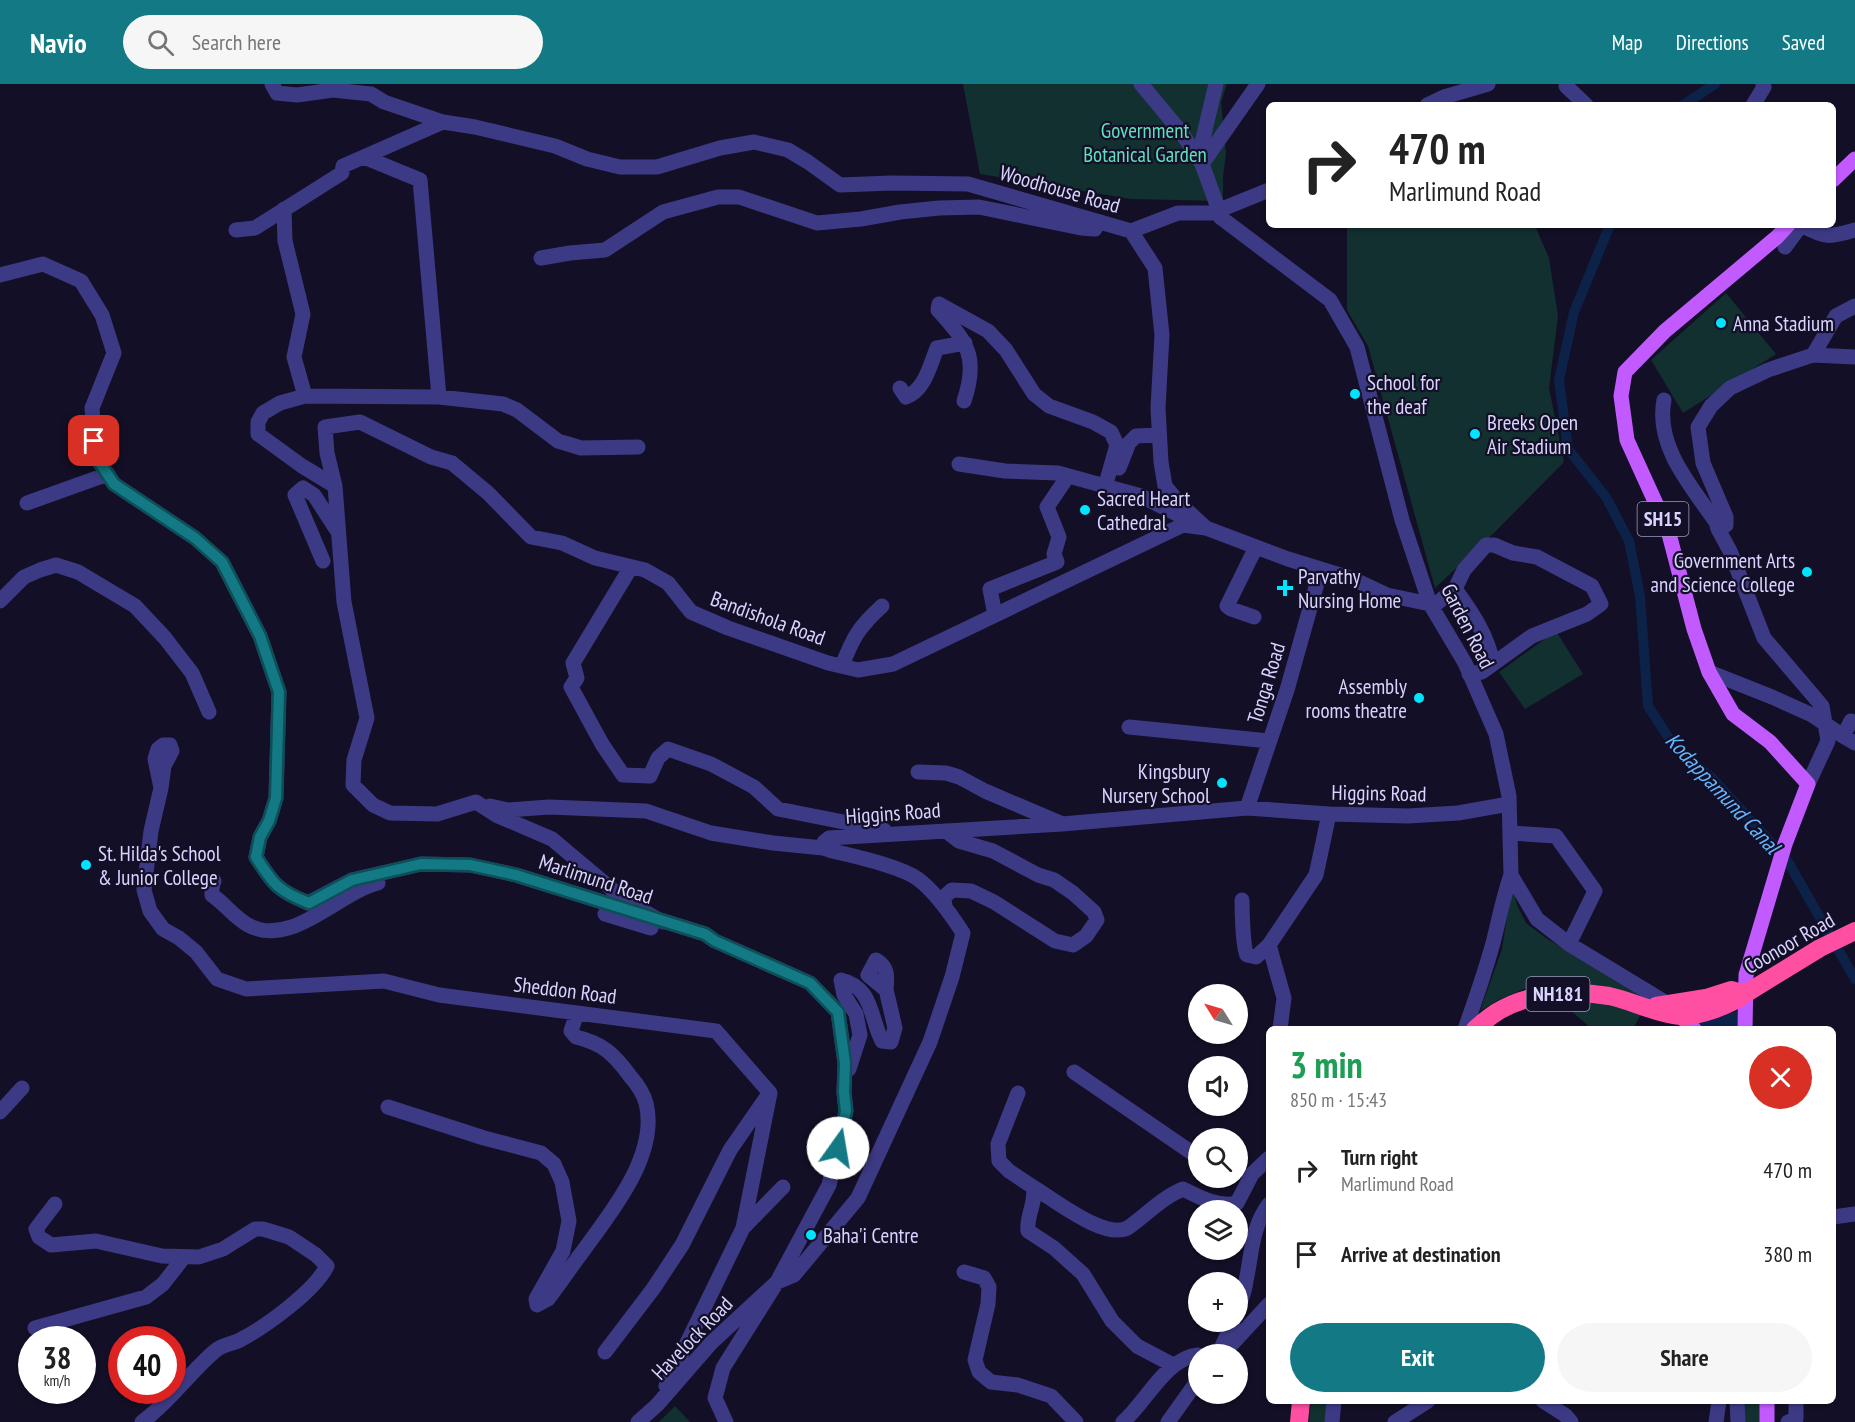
<!DOCTYPE html>
<meta charset="utf-8">
<style>
:root{--surface:#fff;--page:#f6f6f6;--text:#222;--muted:#767676;--accent:#137a85}
body{margin:0;font-family:"PT Sans Narrow",sans-serif;background:var(--page);color:var(--text);height:100vh;display:flex;flex-direction:column;font-size:22px;white-space:nowrap}
*{box-sizing:border-box;margin:0}
p{font-size:20px;color:var(--muted)}
.icon{flex:none;width:33px;height:33px;fill:none;stroke:currentColor;stroke-width:2;stroke-linecap:round;stroke-linejoin:round}
.map{position:relative;flex:1;overflow:hidden}
.panel{position:absolute;left:1266px;top:942px;width:570px;height:378px;display:flex;flex-direction:column;background:var(--surface);border-radius:9px;box-shadow:0 2px 4px #0004}
.panel>*{flex:none}
.hud{position:absolute;left:1266px;top:18px;width:570px;height:126px;border-radius:9px;box-shadow:0 2px 4px #0004;background:#fff;color:var(--text);overflow:hidden}
.needle{width:39px;rotate:307deg}
.controls{position:absolute;left:1188px;top:900px;display:grid;gap:12px}
.controls a{display:grid;place-items:center;width:60px;height:60px;border-radius:50%;background:var(--surface);box-shadow:0 2px 4px #0004;font-size:30px}
.speed{position:absolute;left:18px;top:1242px;display:flex;gap:12px;font-size:30px;font-weight:700;text-align:center}
.speed>*{display:grid;place-content:center;width:78px;height:78px;border-radius:50%;background:var(--surface);box-shadow:0 2px 4px #0004;line-height:1}
.speed small{font-size:15px;font-weight:400}
.speed .limit{border:9px solid #d22;background:#fff;color:#111}
.pin{position:absolute;display:grid;place-items:center;width:51px;height:51px;color:#fff;margin:-26px;border-radius:12px;box-shadow:0 3px 9px #0006}
.me{position:absolute;width:66px;margin:-33px;rotate:13deg;stroke-linejoin:round;filter:drop-shadow(0 0 4px #0008)}
.turn{display:flex;align-items:center;gap:21px;height:126px;padding:0 24px;font-size:27px}
.turn .icon{width:78px;height:78px;stroke-width:2.5}
.turn b{display:block;font-size:42px;line-height:51px}
.round{display:grid;place-items:center;flex:none;width:63px;height:63px;border-radius:32px;background:var(--page)}
.headline{display:flex;align-items:center;justify-content:space-between;height:102px;padding:0 24px}
h1{font-size:36px;font-weight:700;line-height:45px;color:#1e9e55}
.primary-button{display:flex;gap:12px;margin-top:auto;padding:12px 24px}
.primary-button a{flex:1;height:69px;border-radius:36px;background:var(--accent);color:#fff;font-size:24px;font-weight:700;line-height:69px;text-align:center}
.primary-button a+a{background:var(--page);color:var(--text)}
ul{padding:0;list-style:none}
li{display:flex;align-items:center;gap:18px;height:84px;padding:0 24px}
li div{flex:1}
li b{display:block;font-size:22px}
li em{font-style:normal}
header{display:flex;align-items:center;gap:36px;box-sizing:border-box;height:84px;padding:0 30px;background:var(--accent);color:#fff}
header strong{font-size:28px}
nav{display:flex;gap:33px;margin-inline-start:auto;font-size:21px}
.search{width:420px;height:54px;background:var(--page);display:flex;align-items:center;gap:15px;box-sizing:border-box;padding:0 21px;border-radius:33px;color:var(--muted);font-size:22px}
.map>svg:first-child{display:block}
.green{fill:#12302f}
.water{fill:#0c2248}
.lines{fill:none;stroke-linecap:round;stroke-linejoin:round}
.canal{stroke:#0c2248;stroke-width:10}
.minor{stroke:#3d3a85;stroke-width:15}
.major{stroke:#c25bff;stroke-width:15}
.highway{stroke:#ff4fa3;stroke-width:18}
.route-casing{stroke:#0c4f56;stroke-width:15}
.route{stroke:#137a85;stroke-width:10}
.poi-dot{fill:#00e5ff;stroke:#130f26;stroke-width:2}
.labels{text-anchor:middle;dominant-baseline:central;stroke-width:4.5;stroke-linejoin:round;paint-order:stroke}
.shield{fill:#130f26;stroke:#9e99be;stroke-width:1.5}
.shield-label{font-size:20px;font-weight:bold;fill:#d9d4ff}
.park-label{font-size:21px;fill:#5fe0c0;stroke:#130f26}
.street-label{font-size:21px;fill:#d9d4ff;stroke:#130f26}
.poi-label{font-size:21px;fill:#d9d4ff;stroke:#130f26;text-anchor:start}
.water-label{font-size:22px;font-style:italic;fill:#62b6ff;stroke:#130f26}
</style>
<header>
<strong>Navio</strong>
<div class="search"><svg class="icon" aria-label="search" viewBox="0 0 24 24"><circle cx="10" cy="10" r="6"/><path d="M15 15l6 6"/></svg>Search here</div>
<nav><a>Map</a><a>Directions</a><a>Saved</a></nav>
</header>
<div class="map">
<svg width="1855" height="1338" viewBox="0 0 1855 1338">
<rect width="100%" height="100%" fill="#130f26"/>
<path class="green" d="M 963,0 L 1227,0 L 1221,18 L 1226,70 L 1223,92 L 1223,117 L 1131,115 L 980,90 Z
M 1347,141 L 1535,142 L 1549,174 L 1558,232 L 1549,304 L 1564,378 L 1495,448 L 1435,504 L 1368,262 L 1347,226 Z
M 1726,209 L 1776,270 L 1683,329 L 1651,276 Z
M 1556,547 L 1583,590 L 1525,625 L 1499,588 Z
M 1512,800 L 1517,821 L 1526,839 L 1546,854 L 1648,917 L 1633,945 L 1592,945 L 1539,899 L 1500,915 L 1480,927 L 1502,865 Z
M 1311,1317 L 1330,1317 L 1326,1338 L 1309,1338 Z
M 1739,1317 L 1767,1317 L 1767,1338 L 1740,1338 Z
M 675,1322 L 690,1338 L 659,1338 Z"/>
<path class="water" d="M 1740,926 L 1737,945 L 1702,945 L 1693,937 L 1719,933 Z"/>
<g class="lines">
<path class="canal" d="M 1683,21 L 1715,0
M 1610,141 L 1574,228 L 1559,296 L 1568,365 L 1606,413 L 1629,457 L 1640,512 L 1648,622 L 1674,662 L 1711,693 L 1787,776 L 1855,895"/>
<path class="minor" d="M 272,0 L 277,9 L 297,11 L 333,6 L 371,10 L 384,18 L 443,38 L 475,43 L 555,62 L 587,75 L 620,83 L 657,83 L 720,64 L 754,58 L 788,66 L 808,78 L 840,101 L 892,99 L 968,100 L 1131,147 L 1178,129 L 1215,129
M 1141,0 L 1181,48 L 1202,80
M 1216,0 L 1200,67 L 1202,80 L 1218,124
M 1566,2 L 1586,21
M 1427,21 L 1444,13 L 1488,0
M 1753,21 L 1764,3 L 1763,0
M 364,73 L 420,96 L 439,313
M 1202,80 L 1258,0
M 284,125 L 285,157 L 303,230 L 294,273 L 305,312
M 1222,125 L 1269,106
M 1220,133 L 1330,216 L 1357,263 L 1402,436 L 1430,520 L 1465,579 L 1496,650 L 1509,712 L 1511,791 L 1537,835 L 1569,860 L 1668,920
M 1801,141 C 1825,154 1829,154 1855,146
M 236,146 L 255,144 L 342,89 L 343,82 L 443,38
M 1131,147 L 1155,184 L 1162,251 L 1158,324 L 1161,378 L 1165,402 L 1180,420 L 1206,444
M 1785,163 L 1801,141
M 541,174 L 570,169 L 605,166 L 663,128 L 718,113 L 739,113 L 817,139 L 861,135 L 900,128 L 939,124 L 979,123 L 1081,144 L 1095,145
M 0,191 L 43,180 L 81,197 L 102,231 L 114,269 L 92,324 L 96,373 L 114,400 L 195,454 L 222,478 L 260,552 L 279,608 L 276,714 L 269,737 L 260,753 L 256,773 C 273,800 278,807 308,819 L 352,796 L 421,780 L 470,781 L 516,791 L 705,850 L 715,857 L 810,899 L 838,928 L 845,979 L 844,1008 L 846,1027 L 829,1101 L 777,1198 L 723,1284 L 715,1314 L 726,1338
M 939,220 L 988,247 L 1006,266 L 1034,310 L 1049,322 L 1093,338 L 1111,348 L 1117,361 L 1105,403
M 939,220 L 938,226 C 967,258 979,273 964,317
M 1813,271 L 1836,232 L 1855,222
M 900,304 L 906,313 C 925,306 930,281 937,264 L 965,259
M 1664,316 C 1655,362 1691,402 1716,438 L 1718,445 L 1726,441 L 1726,433 L 1703,379 L 1698,343 L 1711,322 L 1730,304 L 1768,286 L 1813,271 L 1855,273
M 959,380 L 1005,387 L 1058,389 L 1141,412 L 1189,436
M 1119,384 L 1129,359 L 1136,352 L 1159,351
M 335,402 L 302,382 L 258,350 L 258,338 L 263,329 L 280,319 L 305,312 L 439,313 L 503,320 L 517,326 L 558,357 L 581,364 L 638,363
M 27,419 L 108,390
M 1718,445 L 1730,467 L 1764,554 L 1822,622 L 1828,657 L 1808,700
M 323,477 L 295,411 L 303,404 L 314,411 L 338,448
M 631,483 L 573,579 L 577,594 L 571,603 L 602,660 L 623,691 L 650,692 L 658,674 L 668,665 L 711,680 L 754,703 L 778,725 L 884,746
M 1455,505 L 1464,486 L 1486,461 L 1494,461 L 1513,469 L 1537,473 L 1592,502 L 1601,520 L 1587,530 L 1532,552 L 1493,580
M 0,517 L 24,493 L 40,486 L 56,481 L 78,488 L 135,522 L 165,554 L 192,589 L 209,628
M 1432,523 L 1455,505 C 1472,528 1488,552 1493,580 L 1482,588 L 1469,590
M 995,531 L 990,505 L 1057,478 L 1054,470 L 1059,453 L 1047,423 L 1068,392
M 1254,533 L 1231,525 L 1227,522 L 1256,463
M 842,582 C 853,553 859,543 882,522
M 1709,588 L 1772,613 L 1812,631 L 1843,652
M 1855,639 L 1851,637 L 1843,652 L 1855,659
M 1129,643 L 1269,657
M 918,688 L 946,689 L 959,693 L 985,707 L 1060,739
M 161,704 L 164,682 L 172,667 L 170,661 L 163,661 L 158,665 L 155,675 L 161,704 L 151,747 L 144,806 L 150,827 L 163,845 L 179,854 L 196,868 L 217,895 L 246,905 L 384,897 L 439,911 L 716,947 L 770,1009 L 743,1144 L 666,1302
M 490,722 L 508,726 L 549,723 L 646,727 L 711,749 L 773,759 L 823,764
M 1247,724 L 1287,606 L 1321,485
M 1511,749 L 1556,752 L 1595,807 L 1569,860
M 214,797 L 212,803 L 212,811 C 225,820 234,833 248,841 C 291,865 339,808 378,799
M 1242,816 C 1242,826 1243,865 1247,871 L 1256,873 L 1269,861 L 1316,791 L 1329,730
M 945,823 L 944,813 L 952,806 L 971,807 L 994,818 L 1055,857 L 1073,861 L 1086,852 L 1097,836 L 1094,828 L 1073,809 L 1054,796 L 1038,791 L 993,767 L 959,757 L 946,747
M 605,830 L 651,844
M 663,838 L 627,818 L 552,755 L 496,731 L 476,718 L 437,730 L 390,729 L 373,721 L 353,701 L 354,676 L 367,634 L 344,518 L 335,402 L 327,369 L 325,343 L 360,338 L 431,373 L 452,379 L 488,409 L 531,453 L 562,459 L 595,474 L 645,486 L 668,499 L 691,528 L 728,544 L 828,579 L 858,586 L 893,580 L 1183,441 L 1206,444 L 1288,475 L 1353,495 L 1387,511 L 1430,520
M 1269,861 L 1284,914 L 1280,945
M 1465,945 C 1475,917 1485,888 1493,859 C 1499,836 1503,813 1511,791
M 849,985 L 860,951 L 856,930 L 844,911 L 841,896 C 873,903 870,934 882,957 L 891,958 L 895,944 L 888,914 L 886,906 L 868,891 L 876,876 C 889,884 887,893 886,906
M 1074,988 L 1198,1073
M 1018,1009 L 998,1060 L 999,1077 L 1009,1087 L 1033,1103 C 1037,1117 1026,1132 1028,1147 L 1054,1164 L 1083,1190 L 1112,1237 L 1137,1262 L 1173,1281
M 388,1023 L 484,1054 L 541,1069 L 554,1080 L 562,1098 L 569,1137 L 563,1167 L 536,1215 L 537,1221 L 548,1215 C 560,1199 571,1183 583,1167 C 611,1128 659,1071 646,1019 C 643,1008 637,1000 630,992 C 614,970 602,959 576,953 L 571,947 L 577,929
M 0,1028 L 22,1004
M 1033,1103 C 1053,1115 1107,1158 1129,1143 C 1147,1130 1163,1113 1183,1105 C 1199,1113 1219,1124 1237,1119 L 1252,1090 L 1269,1074
M 55,1120 L 36,1145 L 39,1153 L 51,1161 L 96,1157 L 162,1172 L 199,1173 L 223,1165 L 255,1145 L 263,1145 L 289,1153 L 316,1171 L 327,1182 C 315,1207 265,1243 240,1256 C 232,1260 221,1261 215,1267 C 189,1289 170,1318 142,1338
M 1833,1133 L 1855,1130
M 743,1144 L 783,1103
M 964,1188 L 984,1194 L 989,1203 L 988,1220 L 975,1276 L 979,1288 L 991,1298 L 1018,1301 L 1051,1312 L 1076,1338
M 1238,1225 C 1241,1216 1245,1207 1246,1197 C 1252,1170 1251,1144 1269,1120
M 35,1244 L 146,1213 L 163,1200 L 184,1173
M 1222,1262 L 1233,1238
M 605,1268 L 653,1205 L 682,1161 L 730,1066 L 766,1014
M 1218,1270 L 1233,1259 L 1269,1220
M 1543,1317 L 1565,1331 L 1571,1338
M 1737,1317 L 1738,1338
M 638,1338 L 657,1321 L 711,1259 L 777,1198 L 794,1191 L 858,1114 L 930,958 L 952,893 L 963,849 C 952,832 934,807 918,795 C 901,782 852,772 829,766 L 823,764 L 824,758 L 829,754 L 1062,740 L 1247,724 L 1329,730 L 1408,732 L 1458,729 L 1509,720
M 1123,1338 C 1146,1318 1166,1274 1198,1271
M 1168,1338 L 1198,1296
M 1332,1338 L 1334,1317
M 1395,1338 L 1428,1317
M 1716,1338 L 1719,1317
M 1788,1338 L 1796,1335 L 1796,1317"/>
<path class="major" d="M 1833,96 L 1855,75
M 1674,926 L 1694,945
M 1745,945 L 1746,891 L 1785,760 L 1808,700 L 1770,658 L 1733,630 L 1709,588 L 1694,545 L 1668,446 L 1627,356 L 1621,312 L 1625,288 L 1665,247 L 1777,153 L 1788,141
M 1767,1338 L 1767,1317"/>
<path class="highway" d="M 1656,922 L 1706,914 L 1731,906 L 1745,910
M 1475,945 C 1482,939 1489,933 1497,928 C 1529,908 1573,906 1609,912 C 1633,917 1656,930 1680,932 C 1699,933 1731,921 1745,910 L 1820,864 L 1855,847
M 1299,1338 L 1301,1317"/>
</g>
<g class="lines">
<defs>
<path id="route" d="M 94,357 L 96,373 L 114,400 L 195,454 L 222,478 L 260,552 L 279,608 L 276,714 L 269,737 L 260,753 L 256,773 C 273,800 278,807 309,819 L 352,796 L 421,780 L 470,781 L 516,791 L 705,850 L 715,857 L 810,899 L 838,928 L 845,979 L 844,1008 L 846,1027 L 838,1064"/>
</defs>
<use href="#route" class="route-casing"/>
<use href="#route" class="route"/>
</g>
<g class="poi-dot">
<circle cx="1721" cy="239" r="6"/>
<circle cx="1355" cy="310" r="6"/>
<circle cx="1475" cy="350" r="6"/>
<circle cx="1085" cy="426" r="6"/>
<circle cx="1807" cy="488" r="6"/>
<path d="M1282 495h6v6h6v6h-6v6h-6v-6h-6v-6h6z"/>
<circle cx="1419" cy="614" r="6"/>
<circle cx="1222" cy="699" r="6"/>
<circle cx="86" cy="781" r="6"/>
<circle cx="811" cy="1151" r="6"/>
</g>
<g class="labels">
<g class="shield">
<rect x="1637.5" y="418" width="51" height="34" rx="4.5"/>
<rect x="1526.5" y="893" width="63" height="34" rx="4.5"/>
</g>
<g class="shield-label">
<text x="1663" y="435">SH15</text>
<text x="1558" y="910">NH181</text>
</g>
<g class="park-label">
<text x="1145" y="46">Government<tspan x="1145" dy="24">Botanical Garden</tspan></text>
</g>
<g class="street-label">
<text transform="translate(1060 105) rotate(16)">Woodhouse Road</text>
<text transform="translate(768 534) rotate(20)">Bandishola Road</text>
<text transform="translate(1468 542) rotate(63)">Garden Road</text>
<text transform="translate(1266 599) rotate(-73)">Tonga Road</text>
<text transform="translate(1379 709) rotate(1)">Higgins Road</text>
<text transform="translate(893 729) rotate(-4)">Higgins Road</text>
<text transform="translate(596 795) rotate(18)">Marlimund Road</text>
<text transform="translate(1789 859) rotate(-30)">Coonoor Road</text>
<text transform="translate(565 906) rotate(7)">Sheddon Road</text>
<text transform="translate(692 1254) rotate(-46)">Havelock Road</text>
</g>
<g class="poi-label">
<text x="1733" y="239">Anna Stadium</text>
<text x="1367" y="298">School for<tspan x="1367" dy="24">the deaf</tspan></text>
<text x="1487" y="338">Breeks Open<tspan x="1487" dy="24">Air Stadium</tspan></text>
<text x="1097" y="414">Sacred Heart<tspan x="1097" dy="24">Cathedral</tspan></text>
<text x="1795" y="476" text-anchor="end">Government Arts<tspan x="1795" dy="24">and Science College</tspan></text>
<text x="1298" y="492">Parvathy<tspan x="1298" dy="24">Nursing Home</tspan></text>
<text x="1407" y="602" text-anchor="end">Assembly<tspan x="1407" dy="24">rooms theatre</tspan></text>
<text x="1210" y="687" text-anchor="end">Kingsbury<tspan x="1210" dy="24">Nursery School</tspan></text>
<text x="98" y="769">St. Hilda's School<tspan x="98" dy="24">&amp; Junior College</tspan></text>
<text x="823" y="1151">Baha'i Centre</text>
</g>
<g class="water-label">
<text transform="translate(1723 709) rotate(47)">Kodappamund Canal</text>
</g>
</g>
</svg>
<div class="controls">
<a><svg class="needle" viewBox="-14 -14 28 28"><path d="M0-13l5 13h-10z" fill="#e53935"/><path d="M0 13l5-13h-10z" fill="#767676"/></svg></a>
<a><svg class="icon" aria-label="sound" viewBox="0 0 24 24"><path d="M4 9h4l5-4v14l-5-4H4zM17 9q2 3 0 6"/></svg></a>
<a><svg class="icon" aria-label="search" viewBox="0 0 24 24"><circle cx="10" cy="10" r="6"/><path d="M15 15l6 6"/></svg></a>
<a><svg class="icon" aria-label="layers" viewBox="0 0 24 24"><path d="M12 4l9 5-9 5-9-5zM3 14l9 5 9-5"/></svg></a>
<a>+</a>
<a>−</a>
</div>
<div class="speed"><div>38<small>km/h</small></div><div class="limit">40</div></div>
<div class="pin" style="left:94px;top:357px;background:#d93025"><svg class="icon" aria-label="arrive" viewBox="0 0 24 24"><path d="M6 21V4h12l-3 4 3 4H6"/></svg></div>
<svg class="me" style="left:838px;top:1064px" viewBox="-20 -20 40 40"><circle r="19" fill="#fff"/><path d="M0-13L10 11 0 6-10 11z" fill="#137a85"/></svg>
<div class="hud">
<div class="turn"><svg class="icon" aria-label="right" viewBox="0 0 24 24"><path d="M7 20v-9h11M14 6l5 5-5 5"/></svg><div><b>470 m</b>Marlimund Road</div></div>
</div>
<section class="panel">
<div class="headline"><div><h1>3 min</h1><p>850 m · 15:43</p></div><a class="round" style="background:#d93025;color:#fff"><svg class="icon" aria-label="close" viewBox="0 0 24 24"><path d="M6 6l12 12M18 6L6 18"/></svg></a></div>
<ul>
<li><svg class="icon" aria-label="right" viewBox="0 0 24 24"><path d="M7 20v-9h11M14 6l5 5-5 5"/></svg><div><b>Turn right</b><p>Marlimund Road</p></div><em>470 m</em></li>
<li><svg class="icon" aria-label="arrive" viewBox="0 0 24 24"><path d="M6 21V4h12l-3 4 3 4H6"/></svg><div><b>Arrive at destination</b></div><em>380 m</em></li>
</ul>
<div class="primary-button"><a>Exit</a><a>Share</a></div>
</section>
</div>
